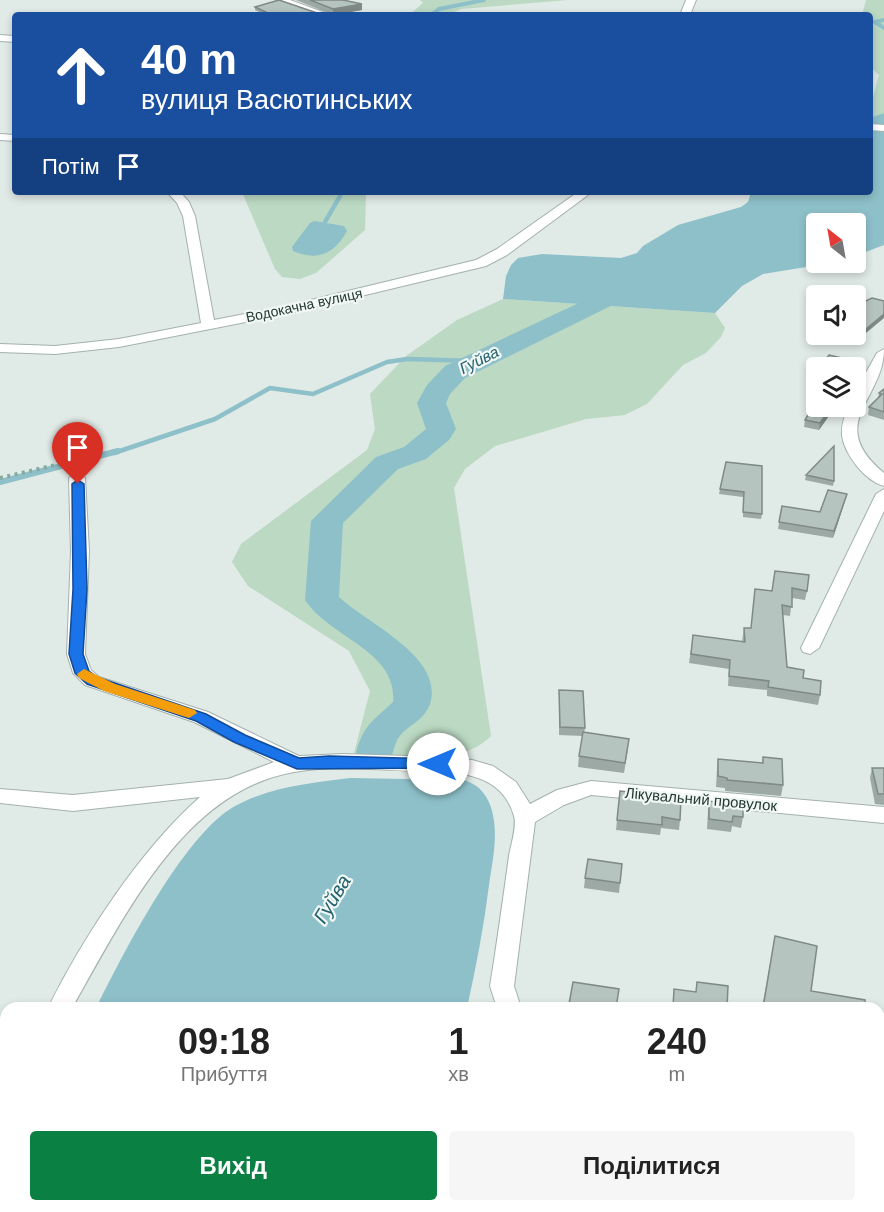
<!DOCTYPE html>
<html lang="uk">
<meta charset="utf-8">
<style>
:root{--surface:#fff;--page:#f6f6f6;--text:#222;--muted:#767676;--accent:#0b8043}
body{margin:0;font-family:Arial,sans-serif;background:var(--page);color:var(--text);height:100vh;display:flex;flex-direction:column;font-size:22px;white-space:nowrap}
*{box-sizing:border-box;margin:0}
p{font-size:20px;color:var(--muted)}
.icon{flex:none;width:33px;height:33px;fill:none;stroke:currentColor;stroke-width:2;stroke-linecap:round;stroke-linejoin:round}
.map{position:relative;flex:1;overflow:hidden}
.side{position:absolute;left:0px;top:1002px;width:885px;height:210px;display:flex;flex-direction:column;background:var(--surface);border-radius:18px 18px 0 0;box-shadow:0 3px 9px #0003}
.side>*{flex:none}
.banner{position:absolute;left:12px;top:12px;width:861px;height:183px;border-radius:6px;box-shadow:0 3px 9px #0003;background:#1a4fa0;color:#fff;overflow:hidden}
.needle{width:39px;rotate:329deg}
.controls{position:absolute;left:806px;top:213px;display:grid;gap:12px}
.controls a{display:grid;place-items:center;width:60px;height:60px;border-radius:6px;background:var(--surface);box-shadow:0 3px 9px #0003;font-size:30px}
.pin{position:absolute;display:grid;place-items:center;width:51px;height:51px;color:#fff;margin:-62px -26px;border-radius:50% 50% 50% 0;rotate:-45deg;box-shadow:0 0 6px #0007}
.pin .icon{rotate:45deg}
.me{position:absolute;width:66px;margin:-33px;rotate:270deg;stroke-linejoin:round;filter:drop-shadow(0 0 4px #0008)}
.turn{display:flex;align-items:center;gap:21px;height:126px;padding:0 30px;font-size:27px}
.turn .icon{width:78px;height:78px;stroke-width:2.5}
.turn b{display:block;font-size:42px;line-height:51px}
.then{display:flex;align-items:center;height:57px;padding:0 30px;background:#0003;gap:12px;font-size:22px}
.eta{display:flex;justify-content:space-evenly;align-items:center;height:102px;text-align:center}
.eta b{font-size:36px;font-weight:600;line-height:42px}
.button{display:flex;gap:12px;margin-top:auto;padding:12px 30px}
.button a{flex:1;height:69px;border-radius:6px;background:var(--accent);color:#fff;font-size:24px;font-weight:600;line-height:69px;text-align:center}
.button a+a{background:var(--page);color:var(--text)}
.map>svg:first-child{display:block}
.green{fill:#bbd9c3}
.water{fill:#8ec0c9}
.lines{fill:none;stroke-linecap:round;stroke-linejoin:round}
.stream-far2{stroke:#8ec0c9;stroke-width:4}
.stream-far1{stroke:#8ec0c9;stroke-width:4.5}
.stream{stroke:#8ec0c9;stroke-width:6}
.river{fill:#8ec0c9;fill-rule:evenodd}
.minor-casing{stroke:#a4b1ad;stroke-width:2}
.path{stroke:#84aa9e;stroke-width:4;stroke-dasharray:3 4.5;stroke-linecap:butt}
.minor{fill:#fff;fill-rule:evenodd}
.wall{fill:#9da9a4}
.shaded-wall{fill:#7f8986}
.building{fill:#b6c4bf;stroke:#7f8986;stroke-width:1.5}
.route{fill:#1a73e8;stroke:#114b97;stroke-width:1.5}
.slow{fill:#f59e0b}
.labels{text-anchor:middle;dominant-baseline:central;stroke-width:4.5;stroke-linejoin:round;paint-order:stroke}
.far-street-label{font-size:14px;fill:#233833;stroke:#f0f7f4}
.street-label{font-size:15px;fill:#233833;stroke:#f0f7f4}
.water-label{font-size:16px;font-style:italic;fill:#24616e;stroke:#f0f7f4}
.near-water-label{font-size:20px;font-style:italic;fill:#24616e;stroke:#f0f7f4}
</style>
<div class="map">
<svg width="884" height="1212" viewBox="0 0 884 1212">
<rect width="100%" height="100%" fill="#e0eae6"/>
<path class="green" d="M 420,0 L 568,0 L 461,9 L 447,15 L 409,15 L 423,3 Z
M 866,0 L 884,0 L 884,125 L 870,124 L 870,108 L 879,75 L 870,67 L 870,15 L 862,15 Z
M 242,192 L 366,192 L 365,230 L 316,273 L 300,279 L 282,277 L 275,269 Z
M 503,299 L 715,313 L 725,328 L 721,337 L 706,353 L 683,365 L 647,404 L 625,415 L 586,419 L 495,446 L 465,469 L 454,488 L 491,736 C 459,768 400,758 358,757 L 354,753 L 370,691 L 349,651 L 248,586 L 232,562 L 241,544 L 367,450 L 375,429 L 370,394 L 406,356 L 457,320 Z"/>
<path class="water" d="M 870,130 L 884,132 L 884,245 L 855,256 L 855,224 L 816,224 L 816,262 L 831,263 L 763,274 L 742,286 L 715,313 L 503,299 L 506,276 L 511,265 L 518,258 L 542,254 L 621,258 L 637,253 L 643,246 L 678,225 L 741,207 L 748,202 L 751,192 L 870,192 Z
M 314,221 L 344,226 L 347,231 C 334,255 317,261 293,251 L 292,247 L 310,223 Z
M 350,778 L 463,780 C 482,784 492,802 494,821 C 497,842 492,864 489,885 C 484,926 476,967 467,1008 L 96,1008 C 123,954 184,834 235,806 C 269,787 312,783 350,778 Z
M 20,1206 L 269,1206 L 257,1212 L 19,1212 Z"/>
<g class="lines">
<path class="stream-far2" d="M 431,15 L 439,9 L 484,0
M 884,20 L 875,22 L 884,28
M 339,198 L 342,192"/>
<path class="stream-far1" d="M 321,229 L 340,196
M 114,453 L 215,419 L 270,388 L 313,394 L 387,362 L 407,359 L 476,361"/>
<path class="stream" d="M 0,482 L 118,451"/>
<path class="river" d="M 884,113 L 884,128 L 870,130 L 870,118 Z
M 634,277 L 643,280 L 647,285 L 643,290 L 465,378 L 450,394 L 446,403 L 456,429 L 449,440 L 426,459 L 398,469 L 343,523 L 339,597 C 366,623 445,657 430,704 C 424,721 409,724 399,737 C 394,744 393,755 389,763 L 375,767 L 361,763 L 356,753 C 363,725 374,720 393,702 C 398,651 330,638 305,600 L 311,521 L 376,457 L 404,447 L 426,429 L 417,403 L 427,385 L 445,366 Z"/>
<defs>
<path id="minor" d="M 276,0 L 290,0 L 331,15 L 317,15 Z
M 686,0 L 696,0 L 690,15 L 680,15 Z
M 0,35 L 15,36 L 15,42 L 0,41 Z
M 870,124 L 884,125 L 884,131 L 870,130 Z
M 0,134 L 15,135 L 15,141 L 0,140 Z
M 167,192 L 180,192 L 189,202 L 195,216 L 214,320 L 286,306 L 476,260 L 497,249 L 578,192 L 592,192 L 507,255 L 486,266 L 286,314 L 119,347 L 55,354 L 0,352 L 0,344 L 55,346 L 119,339 L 201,323 L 183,216 L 177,203 Z
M 884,349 C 884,400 824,423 884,473 L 884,486 C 865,481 844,454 842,435 C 841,425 845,416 848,406 L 855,406 L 855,392 L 877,353 Z
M 77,473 L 85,478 L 89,551 L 85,654 L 91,670 L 99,677 L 208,712 L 299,756 L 343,754 L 441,757 L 472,760 L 493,766 L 516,782 L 530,804 L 557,790 L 591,781 L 884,807 L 884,823 L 591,795 L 564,805 L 535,822 L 514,986 L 521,1008 L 497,1008 L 490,986 C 497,943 503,899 509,856 C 511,844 517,827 514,816 C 502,774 461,772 425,771 C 382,771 337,764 294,772 C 183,791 123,919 72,1008 L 48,1008 C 84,936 140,850 200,797 L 73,811 L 0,803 L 0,789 L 73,795 L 228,779 L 274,762 L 194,722 L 85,685 L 73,673 L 67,654 L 71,551 L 69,478 Z
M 884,489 L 884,511 L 819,648 L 810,654 L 803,652 L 801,648 L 876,494 Z
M 879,1082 L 884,1083 L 884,1105 L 879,1104 Z
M 6,1096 L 6,1128 L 0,1130 L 0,1098 Z
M 519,1206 L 545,1206 L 544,1212 L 518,1212 Z"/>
</defs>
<use href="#minor" class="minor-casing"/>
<path class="path" d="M 0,478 L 64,463 L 71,463 L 73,467"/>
<use href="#minor" class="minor"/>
</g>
<path class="wall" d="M 296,0 L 343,0 L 362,4 L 362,10 L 333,15 Z
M 255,7 L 320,14 L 320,15 L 265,15 L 255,10 Z
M 872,298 L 854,343 L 832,336 L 832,334 L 855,334 Z
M 884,389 L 884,420 L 868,415 L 869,407 L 878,398 L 879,393 Z
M 836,406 L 819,430 L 804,427 L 805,420 Z
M 726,462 L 762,514 L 761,519 L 743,517 L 743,497 L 719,494 Z
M 806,475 L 834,481 L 833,486 L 805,480 Z
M 845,501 L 833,538 L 778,529 L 782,506 L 820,512 Z
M 775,571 L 807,591 L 805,600 L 792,598 L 790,616 L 783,615 L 787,667 L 803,678 L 820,695 L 818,705 L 767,696 L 767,690 L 728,686 L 729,669 L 689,663 L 693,635 L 742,642 L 744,628 L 751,628 L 755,589 L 772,591 Z
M 559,690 L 585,728 L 584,733 L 628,749 L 624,773 L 578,767 L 579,756 L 583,736 L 559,735 Z
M 763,757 L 783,785 L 781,796 L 725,791 L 725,788 L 716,787 L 717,769 L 718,759 L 762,763 Z
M 872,768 L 884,768 L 884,805 L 875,804 L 870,778 Z
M 620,791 L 680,820 L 679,830 L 661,828 L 660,835 L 616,830 Z
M 709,801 L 743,817 L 741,828 L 732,826 L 731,832 L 707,829 L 708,812 Z
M 622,864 L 619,893 L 584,888 L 585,878 Z
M 775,936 L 811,991 L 865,1008 L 762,1008 Z
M 569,1004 L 616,1008 L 568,1008 Z
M 879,1156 L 884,1156 L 884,1212 L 828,1210 L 827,1206 L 879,1206 Z"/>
<path class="shaded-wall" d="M 362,4 L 362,10 L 333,15 L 333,9 Z
M 884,314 L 884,318 L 854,343 L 855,338 Z
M 859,370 L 858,377 L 855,381 L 855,376 Z
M 832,406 L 836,406 L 819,430 L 820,423 Z
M 847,494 L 845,501 L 833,538 L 834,531 Z"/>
<path class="building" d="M 279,0 L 320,14 L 313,15 L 272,15 L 255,7 Z
M 310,0 L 343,0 L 362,4 L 333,9 Z
M 872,298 L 884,301 L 884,314 L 855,338 L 844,334 L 855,334 L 855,306 Z
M 829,355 L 859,362 L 859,370 L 855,376 L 855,368 L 819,367 Z
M 884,389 L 884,412 L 869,407 L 882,394 L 879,393 Z
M 816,401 L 816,406 L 832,406 L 820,423 L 805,420 Z
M 834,446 L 834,481 L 806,475 Z
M 726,462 L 762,466 L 762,514 L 743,512 L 744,492 L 720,489 Z
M 828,490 L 847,494 L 834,531 L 779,522 L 782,506 L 820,512 Z
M 775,571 L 809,575 L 807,591 L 792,588 L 792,607 L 782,605 L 787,667 L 804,670 L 803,678 L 821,681 L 820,695 L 768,687 L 769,681 L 729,676 L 730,660 L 691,654 L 693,635 L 745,642 L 744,628 L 751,628 L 755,589 L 772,591 Z
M 559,690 L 583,691 L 585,728 L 560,727 Z
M 583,732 L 629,739 L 625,763 L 579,756 Z
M 763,757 L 782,759 L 783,785 L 727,780 L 727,778 L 718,776 L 718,759 L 763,763 Z
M 872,768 L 884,768 L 884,794 L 878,794 Z
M 620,791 L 681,798 L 680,820 L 662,817 L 662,825 L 617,820 Z
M 724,800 L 743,801 L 743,817 L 733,816 L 732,822 L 709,819 L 709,801 L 724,803 Z
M 588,859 L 622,864 L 620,883 L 585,878 Z
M 775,936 L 817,946 L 811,991 L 865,1000 L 865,1008 L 763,1008 Z
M 573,982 L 619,989 L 616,1008 L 594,1008 L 569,1004 Z
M 697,982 L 728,986 L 727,1008 L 673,1008 L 674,989 L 696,992 Z
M 879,1156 L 884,1156 L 884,1203 L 879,1203 Z
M 601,1206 L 661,1206 L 660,1212 L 600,1212 Z"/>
<path class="route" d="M 78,480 L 84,484 L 87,589 L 83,654 L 89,671 L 97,677 L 206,714 L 245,735 L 299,758 L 329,756 L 438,759 L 445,764 L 443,768 L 297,769 L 234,742 L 196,721 L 87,684 L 75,673 L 69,654 L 73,589 L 72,484 Z"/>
<path class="slow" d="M 84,669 L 115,684 L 195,710 L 197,713 L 189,718 L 104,691 L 79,678 L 77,674 Z"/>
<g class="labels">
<g class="far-street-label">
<text transform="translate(304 305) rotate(-12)">Водокачна вулиця</text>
</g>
<g class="street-label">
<text transform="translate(701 799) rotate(5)">Лікувальний провулок</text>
</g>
<g class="water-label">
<text transform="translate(479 360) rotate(-27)">Гуйва</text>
</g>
<g class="near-water-label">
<text transform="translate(332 899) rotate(-59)">Гуйва</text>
</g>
</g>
</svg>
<div class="controls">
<a><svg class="needle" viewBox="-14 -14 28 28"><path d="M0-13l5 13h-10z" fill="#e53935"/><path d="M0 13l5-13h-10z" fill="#767676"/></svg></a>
<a><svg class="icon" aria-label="sound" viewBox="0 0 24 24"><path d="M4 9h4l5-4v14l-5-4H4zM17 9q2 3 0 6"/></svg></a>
<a><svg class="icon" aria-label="layers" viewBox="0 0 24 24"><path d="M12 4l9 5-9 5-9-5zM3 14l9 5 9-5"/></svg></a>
</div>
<div class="pin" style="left:78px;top:484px;background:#d93025"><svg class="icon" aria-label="arrive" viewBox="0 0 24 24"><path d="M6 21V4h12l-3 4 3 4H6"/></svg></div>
<svg class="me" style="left:438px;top:764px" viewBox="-20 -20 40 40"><circle r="19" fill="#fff"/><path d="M0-13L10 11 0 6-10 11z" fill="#1a73e8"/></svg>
<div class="banner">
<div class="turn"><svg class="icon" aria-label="ahead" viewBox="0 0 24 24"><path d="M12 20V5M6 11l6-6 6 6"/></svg><div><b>40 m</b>вулиця Васютинських</div></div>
<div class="then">Потім<svg class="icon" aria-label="arrive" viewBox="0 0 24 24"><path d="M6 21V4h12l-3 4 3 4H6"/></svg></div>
</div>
<section class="side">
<div class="eta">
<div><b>09:18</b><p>Прибуття</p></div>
<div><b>1</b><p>хв</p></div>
<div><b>240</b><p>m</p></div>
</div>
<div class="button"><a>Вихід</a><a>Поділитися</a></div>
</section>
</div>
